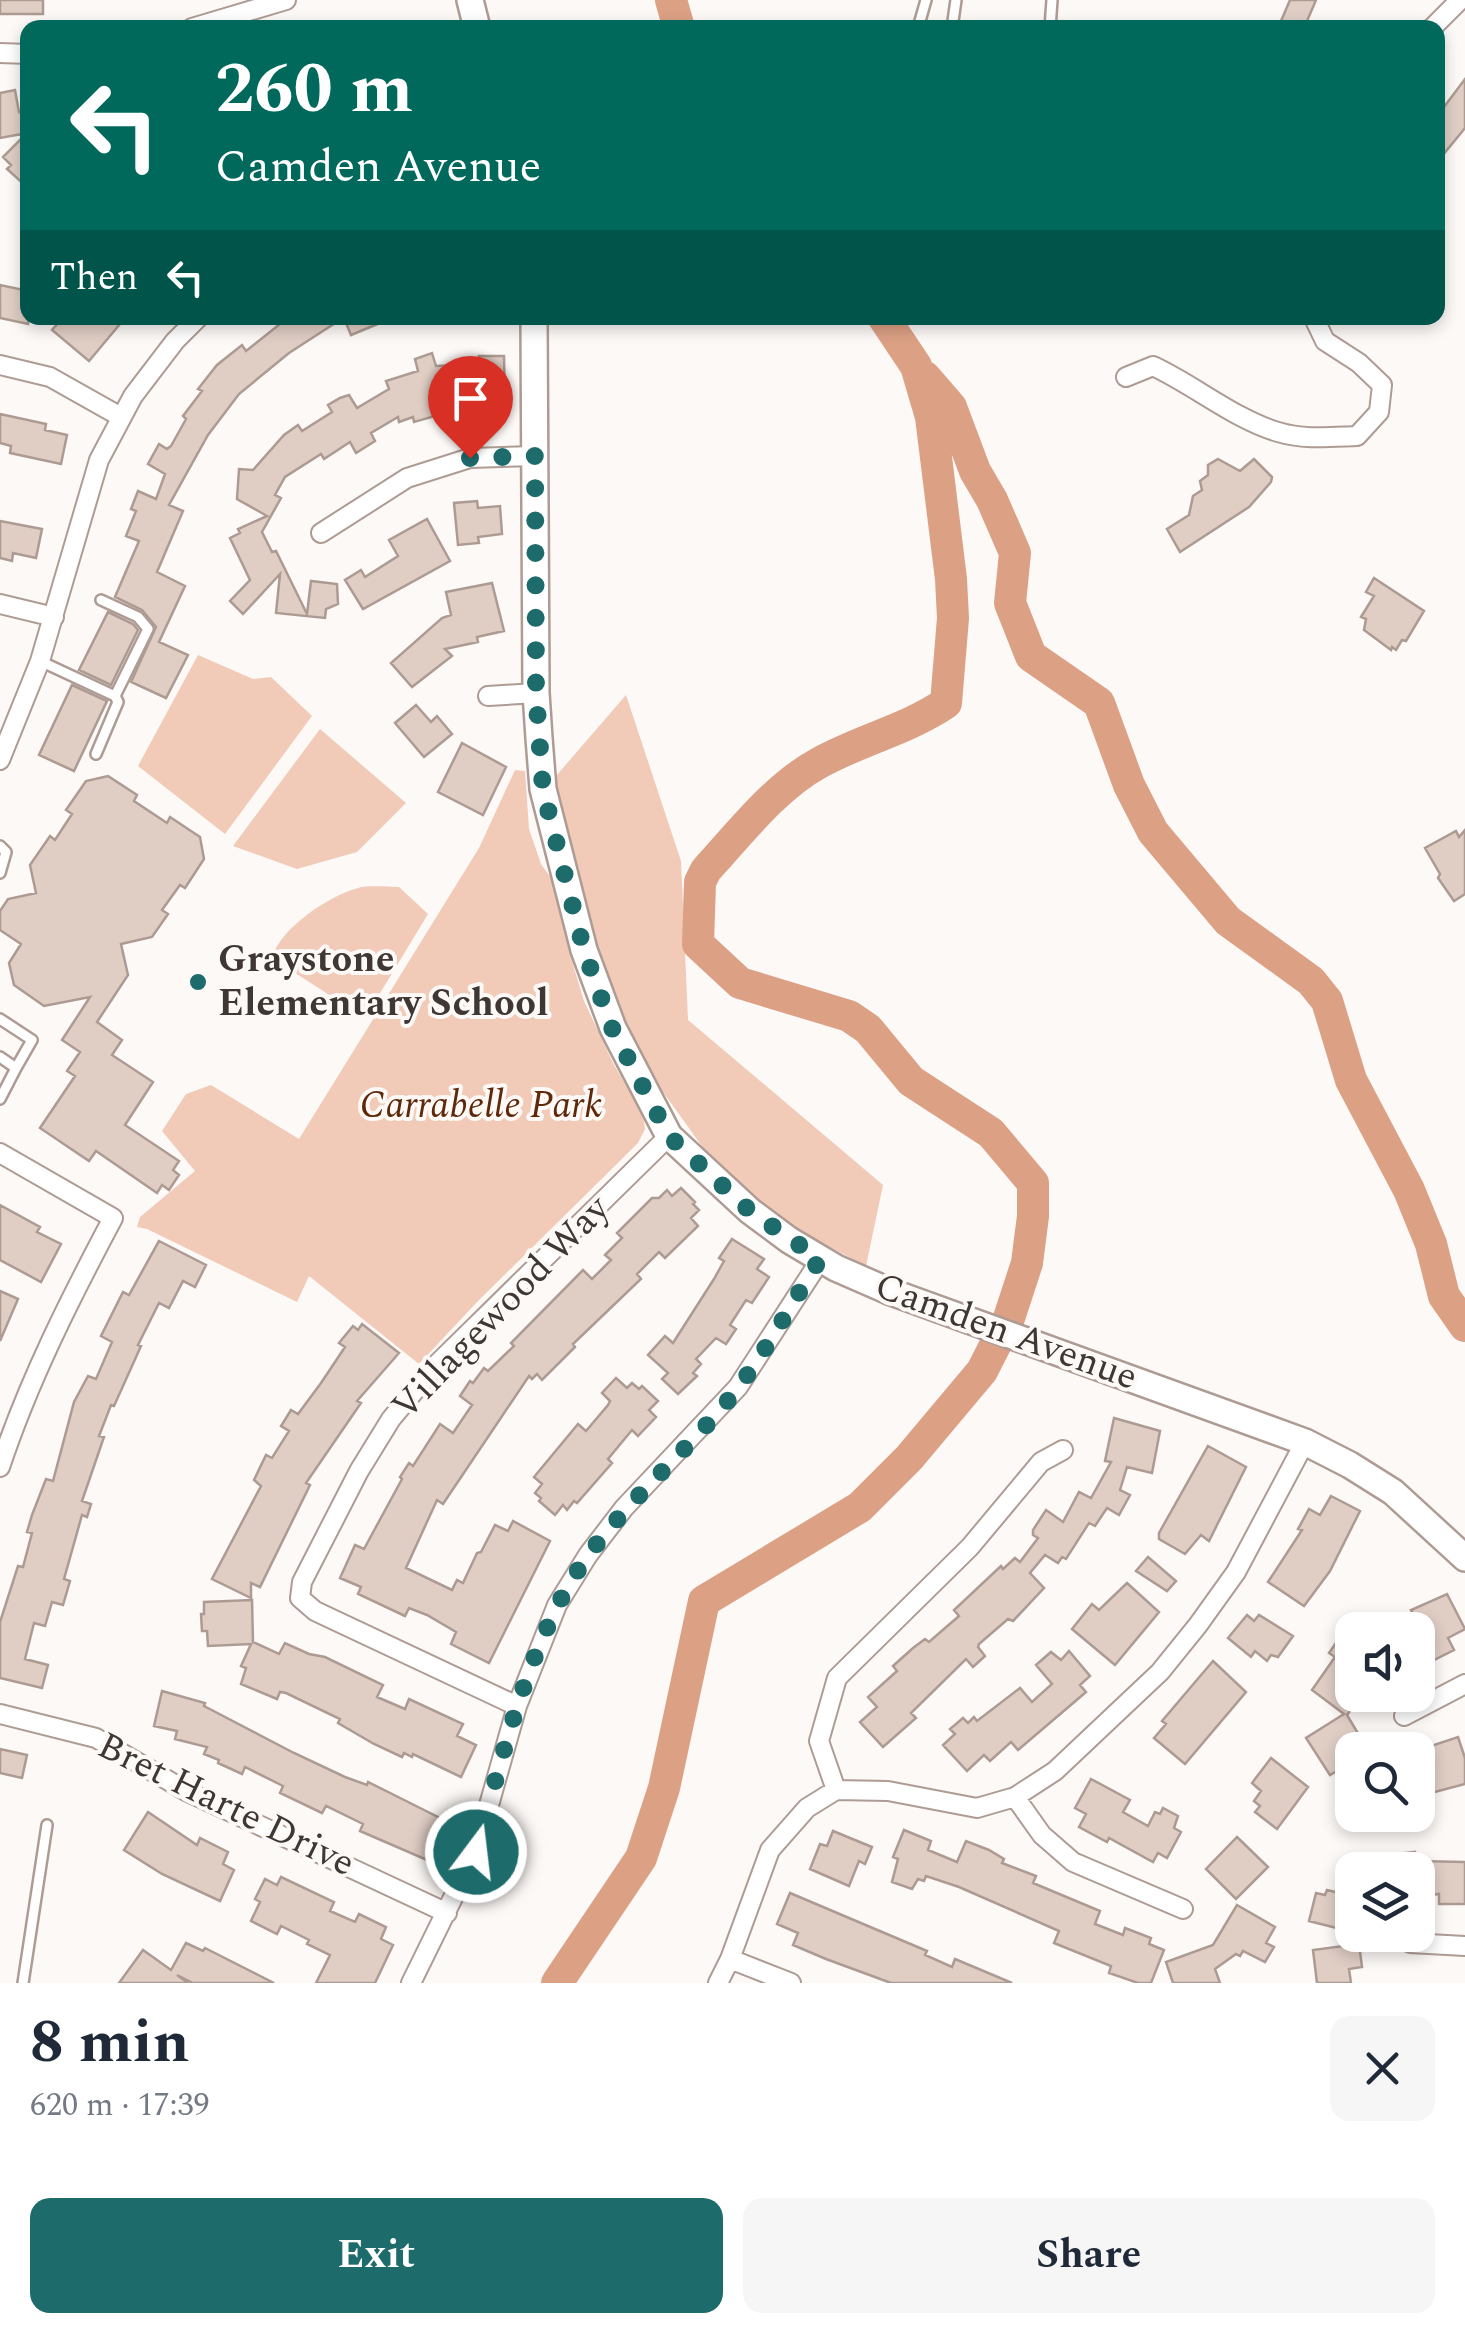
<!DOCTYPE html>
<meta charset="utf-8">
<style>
:root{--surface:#fff;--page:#f6f6f7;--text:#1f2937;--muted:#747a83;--accent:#1e6b6c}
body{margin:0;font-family:Spectral,serif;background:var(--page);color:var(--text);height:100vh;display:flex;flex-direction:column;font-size:38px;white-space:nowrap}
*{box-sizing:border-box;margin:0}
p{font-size:32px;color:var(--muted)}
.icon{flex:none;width:55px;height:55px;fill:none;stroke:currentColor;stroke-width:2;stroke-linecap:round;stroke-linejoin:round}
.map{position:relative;height:1983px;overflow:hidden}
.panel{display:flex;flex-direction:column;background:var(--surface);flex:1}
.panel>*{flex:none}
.top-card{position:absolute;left:20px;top:20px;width:1425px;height:305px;border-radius:20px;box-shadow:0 5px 15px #0003;background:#00695c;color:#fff;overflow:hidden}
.tools{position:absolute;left:1335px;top:1612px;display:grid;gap:20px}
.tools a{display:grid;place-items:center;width:100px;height:100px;border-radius:20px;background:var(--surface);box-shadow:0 5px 15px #0003;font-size:50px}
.pin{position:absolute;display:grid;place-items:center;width:85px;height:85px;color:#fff;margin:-102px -42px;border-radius:50% 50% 50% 0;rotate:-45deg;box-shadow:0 0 10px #0007}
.pin .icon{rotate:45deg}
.me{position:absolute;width:110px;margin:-55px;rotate:15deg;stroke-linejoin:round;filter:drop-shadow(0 0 8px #0008)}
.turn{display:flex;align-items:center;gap:35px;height:210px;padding:0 30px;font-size:45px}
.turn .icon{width:130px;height:130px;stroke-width:2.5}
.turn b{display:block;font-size:70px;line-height:85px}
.then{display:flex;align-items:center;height:95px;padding:0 30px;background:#0003;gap:20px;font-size:38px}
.round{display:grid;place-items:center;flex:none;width:105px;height:105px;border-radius:20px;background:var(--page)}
.headline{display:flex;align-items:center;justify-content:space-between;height:170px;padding:0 30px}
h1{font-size:60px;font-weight:700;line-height:75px}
.button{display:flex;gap:20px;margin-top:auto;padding:20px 30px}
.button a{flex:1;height:115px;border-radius:20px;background:var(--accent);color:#fff;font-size:40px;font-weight:700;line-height:115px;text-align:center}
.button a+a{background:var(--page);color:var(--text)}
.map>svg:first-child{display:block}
.green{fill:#f1cab8}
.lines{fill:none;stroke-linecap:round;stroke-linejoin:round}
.river{stroke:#dca185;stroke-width:32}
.building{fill:#e0cec5;stroke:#ad9b93;stroke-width:2.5}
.lane-casing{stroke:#ae9c94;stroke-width:14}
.street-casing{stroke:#ae9c94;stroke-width:22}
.secondary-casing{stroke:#ae9c94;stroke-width:30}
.lane{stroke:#fff;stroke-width:9}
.street{stroke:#fff;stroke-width:18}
.secondary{stroke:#fff;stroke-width:25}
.route{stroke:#1e6b6c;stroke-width:18;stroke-dasharray:0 32.4}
.poi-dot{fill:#1e6b6c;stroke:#fdf9f7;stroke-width:4}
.labels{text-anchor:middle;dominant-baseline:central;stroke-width:8;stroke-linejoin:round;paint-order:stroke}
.poi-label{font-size:38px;font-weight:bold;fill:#3e3733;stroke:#fdf9f7;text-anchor:start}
.park-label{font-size:38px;font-style:italic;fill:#5e2809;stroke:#fdf9f7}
.street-label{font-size:38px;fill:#3e3733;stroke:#fdf9f7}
</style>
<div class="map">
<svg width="1465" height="1983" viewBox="0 0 1465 1983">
<rect width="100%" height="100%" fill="#fdf9f7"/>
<path class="green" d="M 198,655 L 253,679 L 271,677 L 312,716 L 225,834 L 138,766 Z
M 626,695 L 681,861 L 688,1020 L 883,1185 L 866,1266 L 784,1223 L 706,1152 L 646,1068 L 591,945 L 550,783 Z
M 320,729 L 406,803 L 357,852 L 297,869 L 233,846 Z
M 515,770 L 525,771 L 529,829 L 541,864 L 556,885 L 571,958 L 584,1001 L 613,1063 L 643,1115 L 645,1129 L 638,1143 L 478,1301 L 419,1364 L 309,1276 L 297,1302 L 147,1229 L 137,1227 L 140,1217 L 195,1171 L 162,1131 L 186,1094 L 211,1085 L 299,1139 L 479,848 Z
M 399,887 L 428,914 L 365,1018 L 272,958 C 280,928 329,896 358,888 C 370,885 386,887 399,887 Z"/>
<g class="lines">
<path class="river" d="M 671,0 L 679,28
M 925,377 L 951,407 L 975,471 L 992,500 L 1015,553 L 1010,603 L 1031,656 L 1099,703 L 1129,785 L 1153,832 L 1228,921 L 1311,981 L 1327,1001 L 1351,1080 L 1409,1190 L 1431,1244 L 1444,1296 L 1465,1326
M 557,1983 L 641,1858 L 664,1788 L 704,1601 L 860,1507 L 909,1458 L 982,1371 L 1009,1318 L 1027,1263 L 1033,1216 L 1033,1183 L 991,1133 L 911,1081 L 868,1029 L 849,1016 L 740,983 L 698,944 L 700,882 L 706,870 C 740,833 775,787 819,763 C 860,740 906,730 946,703 L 953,618 L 951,579 L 931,417 L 916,366 L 884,318"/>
</g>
<path class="building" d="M 0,0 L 43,0 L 43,14 L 0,14 Z
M 1290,0 L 1316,0 L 1304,28 L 1278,28 Z
M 1465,79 L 1465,128 L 1438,161 L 1438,115 Z
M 15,90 L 19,112 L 26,111 L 28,119 L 28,188 L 7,169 L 11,165 L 3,157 L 27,133 L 0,138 L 0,93 Z
M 0,285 L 28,291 L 28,324 L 0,318 Z
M 63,318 L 125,318 L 89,361 L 52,330 Z
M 276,318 L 343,318 L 289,353 L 239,394 L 208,435 L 169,505 L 183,511 L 157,572 L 185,586 L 159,642 L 188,655 L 166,698 L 131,682 L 156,627 L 142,610 L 115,597 L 139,541 L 126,536 L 136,511 L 131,509 L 138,491 L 156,499 L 165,474 L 148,464 L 159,444 L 167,449 L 171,446 L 186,419 L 183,416 L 202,391 L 198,389 L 217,365 L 242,345 L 246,351 L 280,324 Z
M 344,318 L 392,318 L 351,335 Z
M 432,353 L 436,366 L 480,364 L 479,356 L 504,356 L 505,409 L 449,412 L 414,422 L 413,417 L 399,422 L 398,417 L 371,433 L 375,441 L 356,453 L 350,442 L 324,459 L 321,454 L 285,477 L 275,495 L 281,498 L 262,532 L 272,552 L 276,551 L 307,614 L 311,581 L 337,584 L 338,604 L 326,609 L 325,618 L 276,613 L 280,574 L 243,614 L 230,601 L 250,580 L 230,538 L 240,533 L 238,529 L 267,516 L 237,499 L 239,469 L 253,470 L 284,435 L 298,425 L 302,431 L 332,412 L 328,405 L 340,398 L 349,395 L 357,408 L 389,389 L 386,381 L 418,371 L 415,359 Z
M 0,414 L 46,424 L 45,430 L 67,435 L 61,464 L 10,453 L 11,446 L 0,443 Z
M 1218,459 L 1240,471 L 1254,459 L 1272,477 L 1271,482 L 1249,507 L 1180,552 L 1167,529 L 1189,515 L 1193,496 L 1202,490 L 1200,481 L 1208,475 L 1208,465 Z
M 477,501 L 478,508 L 500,506 L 502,534 L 478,537 L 479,543 L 458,545 L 454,503 Z
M 427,519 L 450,561 L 363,609 L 345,580 L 361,570 L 365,577 L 398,556 L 389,540 Z
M 0,521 L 42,529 L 36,558 L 13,553 L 12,561 L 0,558 Z
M 1374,578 L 1424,611 L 1406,641 L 1402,640 L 1396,650 L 1392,647 L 1391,650 L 1364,630 L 1366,619 L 1361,617 L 1374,596 L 1366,592 Z
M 492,583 L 504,631 L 477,637 L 478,642 L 445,649 L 452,656 L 412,687 L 391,663 L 442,618 L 451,615 L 446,592 Z
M 108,612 L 133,624 L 138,630 L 111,685 L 79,670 Z
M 72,685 L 107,701 L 74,771 L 39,755 Z
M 416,705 L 431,722 L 437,716 L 452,734 L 424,757 L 395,723 Z
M 462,743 L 506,767 L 483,815 L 438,792 Z
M 108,776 L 137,795 L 134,801 L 167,823 L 170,817 L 200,837 L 204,859 L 185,888 L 180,885 L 162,910 L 168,914 L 152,937 L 121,944 L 128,975 L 97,1022 L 122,1040 L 112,1055 L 153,1082 L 125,1125 L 179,1161 L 173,1170 L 179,1175 L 169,1190 L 162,1185 L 157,1193 L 96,1151 L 89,1161 L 40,1128 L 75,1076 L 67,1071 L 80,1052 L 62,1040 L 90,997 L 44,1006 L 14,985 L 9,963 L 21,944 L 0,930 L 0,911 L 8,899 L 36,893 L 30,865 L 50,836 L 55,840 L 72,814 L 66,810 L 86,781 Z
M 1465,830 L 1465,894 L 1454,901 L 1438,878 L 1440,874 L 1425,848 L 1456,831 L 1459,837 Z
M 681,1188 L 695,1202 L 693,1204 L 699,1210 L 691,1218 L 698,1226 L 665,1258 L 659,1252 L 637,1274 L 641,1279 L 573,1344 L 575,1347 L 542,1380 L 537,1374 L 532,1379 L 529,1376 L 443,1504 L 437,1500 L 406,1568 L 452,1590 L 457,1580 L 463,1583 L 477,1553 L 481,1552 L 495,1525 L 508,1531 L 513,1521 L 550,1541 L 489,1663 L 451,1644 L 456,1632 L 427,1615 L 409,1608 L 405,1616 L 358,1594 L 361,1587 L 340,1578 L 355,1545 L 364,1549 L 402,1479 L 400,1477 L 409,1463 L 413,1466 L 440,1424 L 453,1433 L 472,1405 L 460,1396 L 470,1381 L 473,1383 L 484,1368 L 488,1371 L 514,1346 L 511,1343 L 583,1270 L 592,1279 L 611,1260 L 605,1255 L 622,1238 L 617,1233 L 652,1198 L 659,1198 L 667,1190 L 672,1196 Z
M 0,1205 L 40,1227 L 37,1232 L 61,1244 L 41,1282 L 0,1260 Z
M 732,1239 L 764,1259 L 757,1269 L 769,1277 L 752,1303 L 746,1300 L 730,1325 L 736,1329 L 726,1344 L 716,1338 L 696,1359 L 701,1364 L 693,1373 L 697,1376 L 678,1394 L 662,1379 L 668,1373 L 648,1355 L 665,1336 L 673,1343 L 714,1279 L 724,1261 L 719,1258 Z
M 159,1241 L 206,1265 L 195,1287 L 183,1281 L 169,1308 L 159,1303 L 138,1345 L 141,1346 L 114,1406 L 111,1405 L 99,1436 L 104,1437 L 82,1501 L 91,1504 L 87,1517 L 82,1515 L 64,1579 L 70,1581 L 63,1605 L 52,1602 L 45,1626 L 34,1623 L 25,1659 L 48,1665 L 42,1688 L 0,1678 L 0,1622 L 18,1566 L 23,1567 L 32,1533 L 27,1532 L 32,1515 L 46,1479 L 53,1481 L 74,1402 L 88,1376 L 96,1379 L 112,1342 L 101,1336 L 123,1292 L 129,1295 Z
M 0,1291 L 18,1299 L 0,1341 Z
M 362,1324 L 399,1353 L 357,1401 L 361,1403 L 306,1483 L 310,1485 L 260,1587 L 251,1583 L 251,1598 L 212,1579 L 261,1486 L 254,1480 L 266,1455 L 272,1458 L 289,1431 L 281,1426 L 291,1410 L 298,1414 L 321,1383 L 345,1347 L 339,1343 L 353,1326 L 358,1330 Z
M 616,1378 L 627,1388 L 632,1383 L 639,1389 L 642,1386 L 658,1401 L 649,1410 L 656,1417 L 638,1436 L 632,1430 L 608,1459 L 612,1463 L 577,1503 L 574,1501 L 567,1510 L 563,1505 L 555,1515 L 539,1501 L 541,1498 L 535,1493 L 542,1484 L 534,1477 L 578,1424 L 586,1431 L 608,1405 L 610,1401 L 602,1393 Z
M 1114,1418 L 1160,1431 L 1152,1473 L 1127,1467 L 1120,1490 L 1130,1495 L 1119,1515 L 1107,1508 L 1095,1526 L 1089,1523 L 1066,1559 L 1062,1557 L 1058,1563 L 1045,1555 L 1030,1573 L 1044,1588 L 1013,1621 L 1008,1619 L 979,1644 L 978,1647 L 985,1656 L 973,1667 L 966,1659 L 911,1713 L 916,1718 L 883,1747 L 860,1722 L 877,1707 L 868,1697 L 897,1671 L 893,1666 L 913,1648 L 925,1639 L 929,1642 L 959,1616 L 954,1610 L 1001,1566 L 1003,1569 L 1015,1558 L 1020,1562 L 1038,1538 L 1033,1535 L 1033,1530 L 1046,1510 L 1063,1522 L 1079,1492 L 1091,1498 L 1111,1462 L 1105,1461 Z
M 1208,1446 L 1246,1467 L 1209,1541 L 1201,1535 L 1185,1554 L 1159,1539 L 1159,1533 Z
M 1331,1496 L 1360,1511 L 1330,1571 L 1304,1606 L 1268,1582 L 1302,1530 L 1298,1529 L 1309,1509 L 1320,1515 Z
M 1148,1557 L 1176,1581 L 1167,1591 L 1136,1571 Z
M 1127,1583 L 1159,1612 L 1115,1665 L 1072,1629 L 1092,1604 L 1099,1610 Z
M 1447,1594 L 1465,1629 L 1448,1638 L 1454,1650 L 1434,1660 L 1432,1656 L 1418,1664 L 1418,1630 L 1387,1630 L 1414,1615 L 1411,1610 Z
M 252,1600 L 253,1642 L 279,1654 L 285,1643 L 309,1654 L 325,1657 L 383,1685 L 377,1697 L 405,1709 L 409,1699 L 463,1724 L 457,1736 L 476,1745 L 461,1777 L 413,1754 L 412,1757 L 404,1753 L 402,1757 L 374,1744 L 338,1723 L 340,1719 L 286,1693 L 280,1692 L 277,1699 L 241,1684 L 246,1668 L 241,1666 L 251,1644 L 208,1646 L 207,1631 L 202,1631 L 201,1614 L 204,1614 L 204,1602 Z
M 1247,1615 L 1254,1621 L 1259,1615 L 1293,1636 L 1278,1657 L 1271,1655 L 1267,1661 L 1255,1651 L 1251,1657 L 1228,1638 Z
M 1338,1640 L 1352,1651 L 1352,1695 L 1362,1695 L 1347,1715 L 1368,1750 L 1352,1750 L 1352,1762 L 1330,1775 L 1306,1738 L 1344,1714 L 1312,1690 L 1335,1657 L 1329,1653 Z
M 1069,1651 L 1090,1676 L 1080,1685 L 1086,1692 L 1018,1750 L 1011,1742 L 990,1761 L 984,1755 L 967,1771 L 943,1745 L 955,1734 L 950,1729 L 963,1718 L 968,1723 L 974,1717 L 977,1721 L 1020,1688 L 1032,1702 L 1052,1684 L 1036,1665 L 1051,1652 L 1061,1660 Z
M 1213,1661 L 1246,1692 L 1185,1764 L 1154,1738 L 1166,1724 L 1162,1721 Z
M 162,1691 L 205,1703 L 204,1706 L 294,1753 L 345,1777 L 367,1785 L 368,1782 L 452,1824 L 434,1863 L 360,1831 L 363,1824 L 326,1806 L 322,1813 L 280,1793 L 283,1786 L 245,1767 L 242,1774 L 218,1763 L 219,1760 L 204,1754 L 207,1747 L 175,1739 L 177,1731 L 154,1726 Z
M 1458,1737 L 1465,1758 L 1465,1784 L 1431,1793 L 1421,1764 L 1433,1760 L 1428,1747 Z
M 0,1749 L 27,1755 L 22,1778 L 0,1773 Z
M 1271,1758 L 1308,1787 L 1277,1829 L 1255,1812 L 1260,1806 L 1254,1801 L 1261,1791 L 1252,1783 Z
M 1091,1779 L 1130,1800 L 1123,1812 L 1148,1826 L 1155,1812 L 1160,1814 L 1163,1808 L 1178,1816 L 1174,1828 L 1181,1832 L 1167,1858 L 1158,1853 L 1153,1862 L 1109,1838 L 1107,1842 L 1079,1827 L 1086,1814 L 1075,1808 Z
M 148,1812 L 197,1845 L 200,1838 L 228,1852 L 223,1864 L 234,1870 L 220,1901 L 162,1874 L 124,1850 Z
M 904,1830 L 931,1841 L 928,1850 L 957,1862 L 966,1841 L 989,1850 L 1004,1859 L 1002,1863 L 1036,1876 L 1033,1883 L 1100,1911 L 1095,1924 L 1123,1935 L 1125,1928 L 1151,1938 L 1149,1944 L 1164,1950 L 1151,1983 L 1138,1983 L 1109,1973 L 1111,1966 L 1054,1943 L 1059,1931 L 959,1887 L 926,1876 L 924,1881 L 918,1879 L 912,1889 L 892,1882 L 898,1859 L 893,1857 Z
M 833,1831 L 872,1847 L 865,1864 L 859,1861 L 849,1886 L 810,1869 L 820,1844 L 827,1846 Z
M 1237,1837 L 1268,1867 L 1236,1899 L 1206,1869 Z
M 1415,1852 L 1418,1868 L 1418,1861 L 1465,1862 L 1465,1904 L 1439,1904 L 1439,1894 L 1418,1897 L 1418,1870 L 1374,1870 L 1372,1857 Z
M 281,1877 L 334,1902 L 330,1911 L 355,1922 L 359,1914 L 386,1927 L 381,1939 L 393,1945 L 375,1983 L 316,1983 L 330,1955 L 307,1944 L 309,1940 L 281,1926 L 277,1934 L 251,1921 L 260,1902 L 255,1899 L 265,1879 L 277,1885 Z
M 1327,1890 L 1352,1896 L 1352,1932 L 1309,1921 L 1316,1893 L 1325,1895 Z
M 790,1893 L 927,1951 L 925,1955 L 952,1967 L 955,1959 L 1012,1983 L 891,1983 L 826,1959 L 793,1945 L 798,1933 L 777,1924 Z
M 1237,1905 L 1275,1927 L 1266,1943 L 1274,1947 L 1265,1962 L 1243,1951 L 1240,1956 L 1236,1954 L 1215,1969 L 1220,1983 L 1173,1983 L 1166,1962 L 1213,1945 Z
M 186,1943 L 203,1951 L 205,1948 L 274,1983 L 193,1983 L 177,1975 L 188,1983 L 119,1983 L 143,1950 L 171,1970 Z
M 1359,1944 L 1362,1967 L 1349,1969 L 1351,1983 L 1317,1983 L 1313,1950 Z"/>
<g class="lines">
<defs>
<path id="lane" d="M 918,28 L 926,0
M 952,28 L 956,0
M 1050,28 L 1052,0
M 101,600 L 138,617 L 148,629 L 115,696
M 40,661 L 115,696 L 118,702 L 96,754
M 0,846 L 6,852 L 0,873
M 0,1019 L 32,1040 L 16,1068 L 0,1057
M 0,1099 L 16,1068
M 23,1983 L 47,1825"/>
<path id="street" d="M 192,28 L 286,0
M 1432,28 L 1460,0
M 0,53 L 28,54
M 0,365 L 50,377 L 121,417
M 1126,377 L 1153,366 C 1194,385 1236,420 1278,432 C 1304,440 1330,437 1357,436 L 1379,412 L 1382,385 L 1359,363 L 1325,341 L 1314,318
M 321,533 L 407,478 L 470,458 L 535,456
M 0,604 L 54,617
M 488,696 L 536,693
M 0,760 L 40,661 L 99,460 L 133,396 L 175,341 L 198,318
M 0,1153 L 113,1218 C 70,1299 29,1380 0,1467
M 517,1706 L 315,1611 L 300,1598 L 302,1582 L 359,1471 L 391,1419 L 438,1363 L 669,1136
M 0,1714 L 96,1738 L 186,1791 L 447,1913
M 1404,1716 L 1465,1684
M 836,1790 L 819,1741 L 837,1678 L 970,1547 L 1041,1462 L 1063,1450
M 1015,1797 L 1042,1835 L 1073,1862 L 1183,1909
M 1410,1943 L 1465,1946
M 730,1959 L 791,1983
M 411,1983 L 476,1851 L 517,1706 L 557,1605 L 588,1555 L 624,1508 L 738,1387 L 821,1259
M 718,1983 L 730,1959 L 770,1850 L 807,1808 L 836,1790 L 888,1791 L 977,1808 L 1015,1797 L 1055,1771 L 1160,1672 L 1198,1625 L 1236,1572 L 1305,1442"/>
<path id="secondary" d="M 470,0 L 477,28
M 534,318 L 536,693 L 539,738 L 543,789 L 584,950 L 613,1028 L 669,1136 L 750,1211 L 789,1240 L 836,1268 L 891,1292 L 1305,1442 L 1350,1465 L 1393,1492 L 1465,1558"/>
</defs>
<use href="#lane" class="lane-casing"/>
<use href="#street" class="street-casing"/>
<use href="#secondary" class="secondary-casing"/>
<use href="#lane" class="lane"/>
<use href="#street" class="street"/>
<use href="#secondary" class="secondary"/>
</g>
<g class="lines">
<path class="route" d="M 470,458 L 535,456 L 536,693 L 543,790 L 584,950 L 612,1028 L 669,1136 L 750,1211 L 820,1259 C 793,1301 768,1348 738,1388 C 680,1463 601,1518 558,1605 C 519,1682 499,1769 476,1852"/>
</g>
<circle class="poi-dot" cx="198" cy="982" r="10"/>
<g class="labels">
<g class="poi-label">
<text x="218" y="960">Graystone<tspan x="218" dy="44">Elementary School</tspan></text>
</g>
<g class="park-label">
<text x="481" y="1106">Carrabelle Park</text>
</g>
<g class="street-label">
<text transform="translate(501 1308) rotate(-46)">Villagewood Way</text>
<text transform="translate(1006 1332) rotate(20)">Camden Avenue</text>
<text transform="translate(226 1805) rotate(26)">Bret Harte Drive</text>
</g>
</g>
</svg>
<div class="tools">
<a><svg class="icon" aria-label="sound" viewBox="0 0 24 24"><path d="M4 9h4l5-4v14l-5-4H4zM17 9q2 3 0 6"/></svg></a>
<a><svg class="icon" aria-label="search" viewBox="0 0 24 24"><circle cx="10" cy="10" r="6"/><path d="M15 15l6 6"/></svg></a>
<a><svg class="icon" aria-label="layers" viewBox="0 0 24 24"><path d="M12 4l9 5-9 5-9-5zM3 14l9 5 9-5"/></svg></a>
</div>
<div class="pin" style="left:470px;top:458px;background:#d93025"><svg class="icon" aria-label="arrive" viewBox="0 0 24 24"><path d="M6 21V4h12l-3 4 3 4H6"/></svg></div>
<svg class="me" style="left:476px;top:1852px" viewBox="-20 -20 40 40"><circle r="17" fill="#1e6b6c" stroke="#fff" stroke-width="3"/><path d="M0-11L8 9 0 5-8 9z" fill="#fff"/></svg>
<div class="top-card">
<div class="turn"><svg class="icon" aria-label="left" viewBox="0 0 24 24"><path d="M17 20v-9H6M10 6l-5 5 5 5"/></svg><div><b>260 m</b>Camden Avenue</div></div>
<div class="then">Then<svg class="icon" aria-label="left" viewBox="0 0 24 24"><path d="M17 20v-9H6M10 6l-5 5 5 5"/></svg></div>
</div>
</div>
<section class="panel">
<div class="headline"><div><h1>8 min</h1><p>620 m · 17:39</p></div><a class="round"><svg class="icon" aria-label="close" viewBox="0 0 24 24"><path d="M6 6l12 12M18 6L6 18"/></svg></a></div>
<div class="button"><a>Exit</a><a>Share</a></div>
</section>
